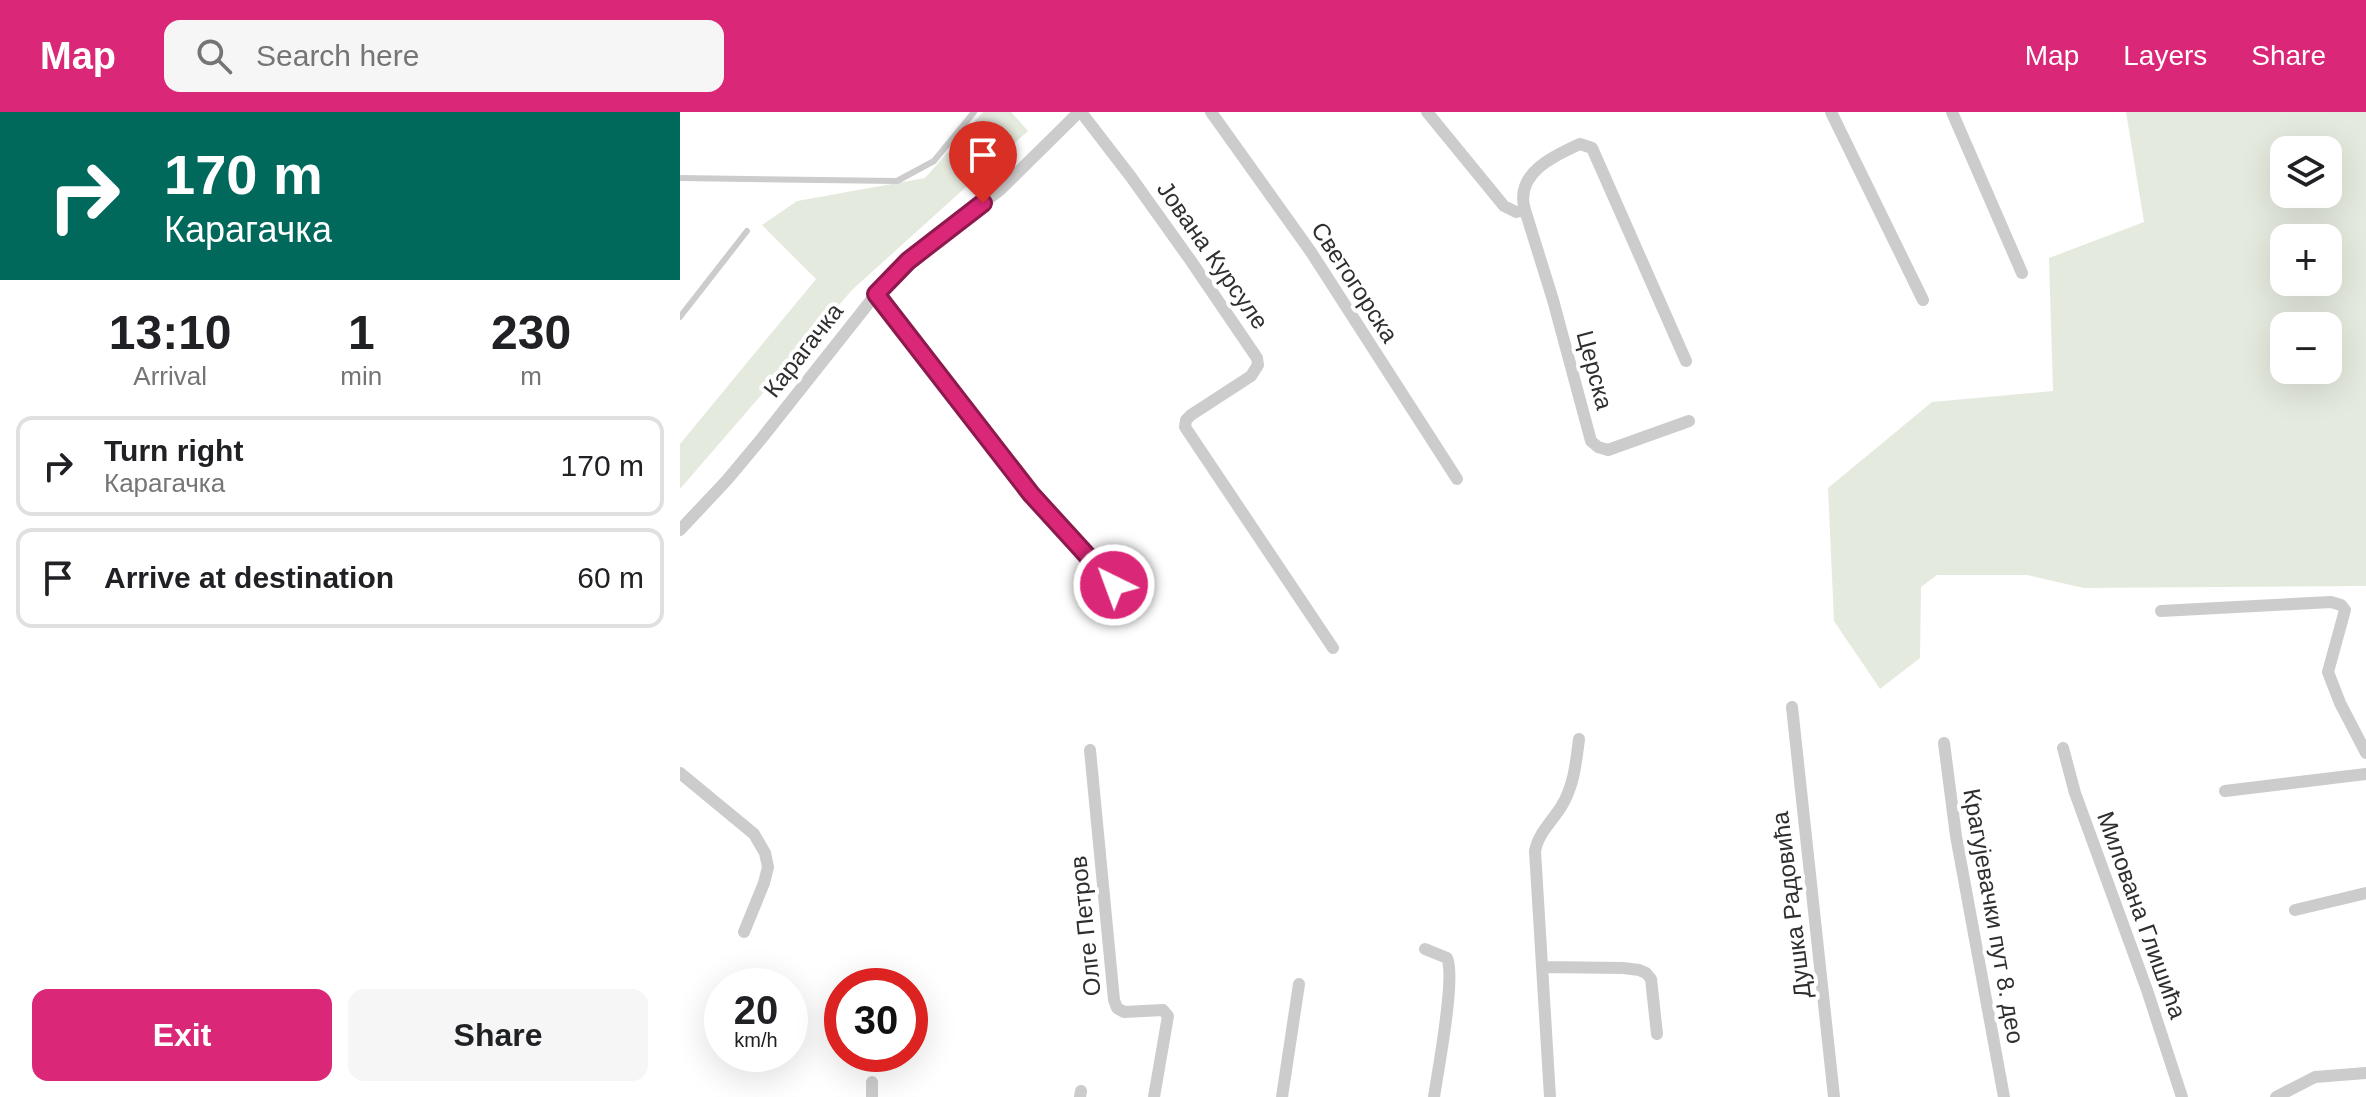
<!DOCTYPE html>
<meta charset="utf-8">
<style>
:root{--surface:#fff;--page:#f6f6f6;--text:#202124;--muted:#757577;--line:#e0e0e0;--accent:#db2777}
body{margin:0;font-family:Arial,sans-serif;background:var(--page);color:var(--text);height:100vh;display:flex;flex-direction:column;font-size:30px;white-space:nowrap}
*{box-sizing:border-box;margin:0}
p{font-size:26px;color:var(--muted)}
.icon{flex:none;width:44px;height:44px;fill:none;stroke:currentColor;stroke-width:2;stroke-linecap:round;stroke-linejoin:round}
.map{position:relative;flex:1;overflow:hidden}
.drawer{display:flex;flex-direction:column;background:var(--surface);width:680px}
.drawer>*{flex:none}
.top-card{background:#00695c;color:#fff;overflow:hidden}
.buttons{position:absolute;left:1590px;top:24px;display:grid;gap:16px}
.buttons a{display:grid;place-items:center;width:72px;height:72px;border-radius:16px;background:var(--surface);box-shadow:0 8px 32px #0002;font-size:40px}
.speed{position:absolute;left:24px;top:856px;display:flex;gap:16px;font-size:40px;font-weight:700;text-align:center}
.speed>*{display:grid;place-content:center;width:104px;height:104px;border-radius:50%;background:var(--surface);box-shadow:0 8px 32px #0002;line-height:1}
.speed small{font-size:20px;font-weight:400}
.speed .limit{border:12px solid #d22;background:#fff;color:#111}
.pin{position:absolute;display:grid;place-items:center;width:68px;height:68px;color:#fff;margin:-82px -34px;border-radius:50% 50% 50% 0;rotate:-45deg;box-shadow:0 0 8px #0007}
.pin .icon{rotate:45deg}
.me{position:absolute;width:88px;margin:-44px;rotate:318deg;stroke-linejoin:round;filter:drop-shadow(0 0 6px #0008)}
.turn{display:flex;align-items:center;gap:28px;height:168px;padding:0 32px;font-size:36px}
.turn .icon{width:104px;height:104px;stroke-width:2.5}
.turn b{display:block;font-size:56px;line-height:68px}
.eta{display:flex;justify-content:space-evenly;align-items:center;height:136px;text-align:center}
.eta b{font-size:48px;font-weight:800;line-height:56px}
.action{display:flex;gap:16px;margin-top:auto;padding:16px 32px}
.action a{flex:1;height:92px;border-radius:16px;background:var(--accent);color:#fff;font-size:32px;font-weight:800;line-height:92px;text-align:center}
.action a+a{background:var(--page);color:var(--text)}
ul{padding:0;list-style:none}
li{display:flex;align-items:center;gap:24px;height:100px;margin:0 16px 12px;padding:0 16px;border:4px solid var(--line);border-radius:16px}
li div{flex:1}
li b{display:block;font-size:30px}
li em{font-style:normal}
header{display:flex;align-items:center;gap:48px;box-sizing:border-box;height:112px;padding:0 40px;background:var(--accent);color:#fff}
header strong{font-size:38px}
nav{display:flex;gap:44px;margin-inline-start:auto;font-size:28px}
.search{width:560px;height:72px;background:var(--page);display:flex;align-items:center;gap:20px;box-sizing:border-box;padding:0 28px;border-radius:16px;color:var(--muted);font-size:30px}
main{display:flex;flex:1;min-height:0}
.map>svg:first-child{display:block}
.green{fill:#e5eade;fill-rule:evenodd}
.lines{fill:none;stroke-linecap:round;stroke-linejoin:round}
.service{stroke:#ccc;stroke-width:6}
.minor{stroke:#ccc;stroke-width:12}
.route-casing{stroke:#8e194d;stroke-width:20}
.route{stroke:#db2777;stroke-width:14}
.labels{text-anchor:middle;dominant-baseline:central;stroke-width:8;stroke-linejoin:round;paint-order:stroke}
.street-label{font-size:24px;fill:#2f2f2f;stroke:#fff}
</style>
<header>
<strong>Map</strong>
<div class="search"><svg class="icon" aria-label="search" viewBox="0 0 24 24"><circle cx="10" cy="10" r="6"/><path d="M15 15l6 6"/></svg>Search here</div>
<nav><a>Map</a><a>Layers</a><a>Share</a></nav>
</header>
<main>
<section class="drawer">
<div class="top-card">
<div class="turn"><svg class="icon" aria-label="right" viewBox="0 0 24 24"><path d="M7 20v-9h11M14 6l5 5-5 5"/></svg><div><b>170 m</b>Карагачка</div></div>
</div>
<div class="eta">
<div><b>13:10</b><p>Arrival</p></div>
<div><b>1</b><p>min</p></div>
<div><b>230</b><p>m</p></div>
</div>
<ul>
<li><svg class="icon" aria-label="right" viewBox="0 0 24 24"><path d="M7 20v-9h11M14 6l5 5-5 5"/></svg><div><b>Turn right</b><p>Карагачка</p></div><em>170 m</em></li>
<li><svg class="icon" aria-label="arrive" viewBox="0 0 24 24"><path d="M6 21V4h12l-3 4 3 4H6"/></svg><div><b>Arrive at destination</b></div><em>60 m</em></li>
</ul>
<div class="action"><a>Exit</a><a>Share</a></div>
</section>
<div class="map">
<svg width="1686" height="985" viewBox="0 0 1686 985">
<rect width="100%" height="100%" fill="#fff"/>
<path class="green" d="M 303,0 L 331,0 L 348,19 L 172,178 L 0,377 L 0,332 L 136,167 L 82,113 L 117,89 L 245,66 Z
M 1446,0 L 1686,0 L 1686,474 L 1404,476 L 1347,463 L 1257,463 L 1241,475 L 1240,546 L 1200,577 L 1154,509 L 1148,376 L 1252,290 L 1373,279 L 1369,146 L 1464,110 ZM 1604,38 L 1648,38 L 1648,82 L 1604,82 ZM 1604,126 L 1648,126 L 1648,170 L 1604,170 ZM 1604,214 L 1648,214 L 1648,258 L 1604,258 Z"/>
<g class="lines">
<path class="service" d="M 0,66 L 217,69 L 254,49 L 294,0
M 0,205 L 67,119"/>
<path class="minor" d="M 401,0 L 451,65 L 511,149 L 577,246 L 578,253 L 571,264 L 511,303 L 506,308 L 505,315 L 653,536
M 531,0 L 631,140 L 777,367
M 747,0 L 824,94 L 836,100 L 845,98 L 873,188 L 911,329 L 918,335 L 928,338 L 1009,309
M 1151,0 L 1243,188
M 1272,0 L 1342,161
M 845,98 C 834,62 873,44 900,32 L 912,36 L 1006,249
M 196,182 L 351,382 L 452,492
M 0,418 L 47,368 L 82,326 L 196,182 L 228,149 L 320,78 L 399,0
M 1481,499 L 1651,490 L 1661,493 L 1665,498 L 1648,560 L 1660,591 L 1686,641
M 1112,595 L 1154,985
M 1264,631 L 1276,724 L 1324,985
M 1383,636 L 1395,681 L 1467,878 L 1502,985
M 410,638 L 434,888 L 437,896 L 444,900 L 483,898 L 488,904 L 474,985
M 0,661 L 74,722 L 85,741 L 88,755 L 84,771 L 64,820
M 1545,679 L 1686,662
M 1615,798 L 1686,781
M 745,837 L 767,846 C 776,865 758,958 754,985
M 862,855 L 943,856 L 959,858 L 966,861 L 971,867 L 977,922
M 192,970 L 192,985
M 400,985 L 401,979
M 602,985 L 619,872
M 870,985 L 855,739 C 858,722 872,709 881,695 C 894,674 896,651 899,627
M 1596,985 L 1635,965 L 1686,961"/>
</g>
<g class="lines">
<defs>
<path id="route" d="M 303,91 L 228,149 L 196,182 L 351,382 L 434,473"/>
</defs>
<use href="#route" class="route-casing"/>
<use href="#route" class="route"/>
</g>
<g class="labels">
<g class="street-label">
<text transform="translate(533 143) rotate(55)">Јована Курсуле</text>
<text transform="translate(675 170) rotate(57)">Светогорска</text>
<text transform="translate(123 238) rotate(-52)">Карагачка</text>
<text transform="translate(915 258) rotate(75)">Церска</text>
<text transform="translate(1111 793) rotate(-97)">Душка Радовића</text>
<text transform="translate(1462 803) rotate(70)">Милована Глишића</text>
<text transform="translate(1314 804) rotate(80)">Крагујевачки пут 8. део</text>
<text transform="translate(405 814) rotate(-96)">Олге Петров</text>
</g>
</g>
</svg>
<div class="buttons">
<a><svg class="icon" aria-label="layers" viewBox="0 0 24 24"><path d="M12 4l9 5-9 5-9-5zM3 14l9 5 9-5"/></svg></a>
<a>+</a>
<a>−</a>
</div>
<div class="speed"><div>20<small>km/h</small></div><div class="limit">30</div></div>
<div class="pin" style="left:303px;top:91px;background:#d93025"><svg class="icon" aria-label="arrive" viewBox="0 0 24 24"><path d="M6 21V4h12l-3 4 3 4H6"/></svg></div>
<svg class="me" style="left:434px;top:473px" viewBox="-20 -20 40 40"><circle r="17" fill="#db2777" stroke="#fff" stroke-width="3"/><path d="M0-11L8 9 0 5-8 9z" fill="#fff"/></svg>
</div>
</main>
